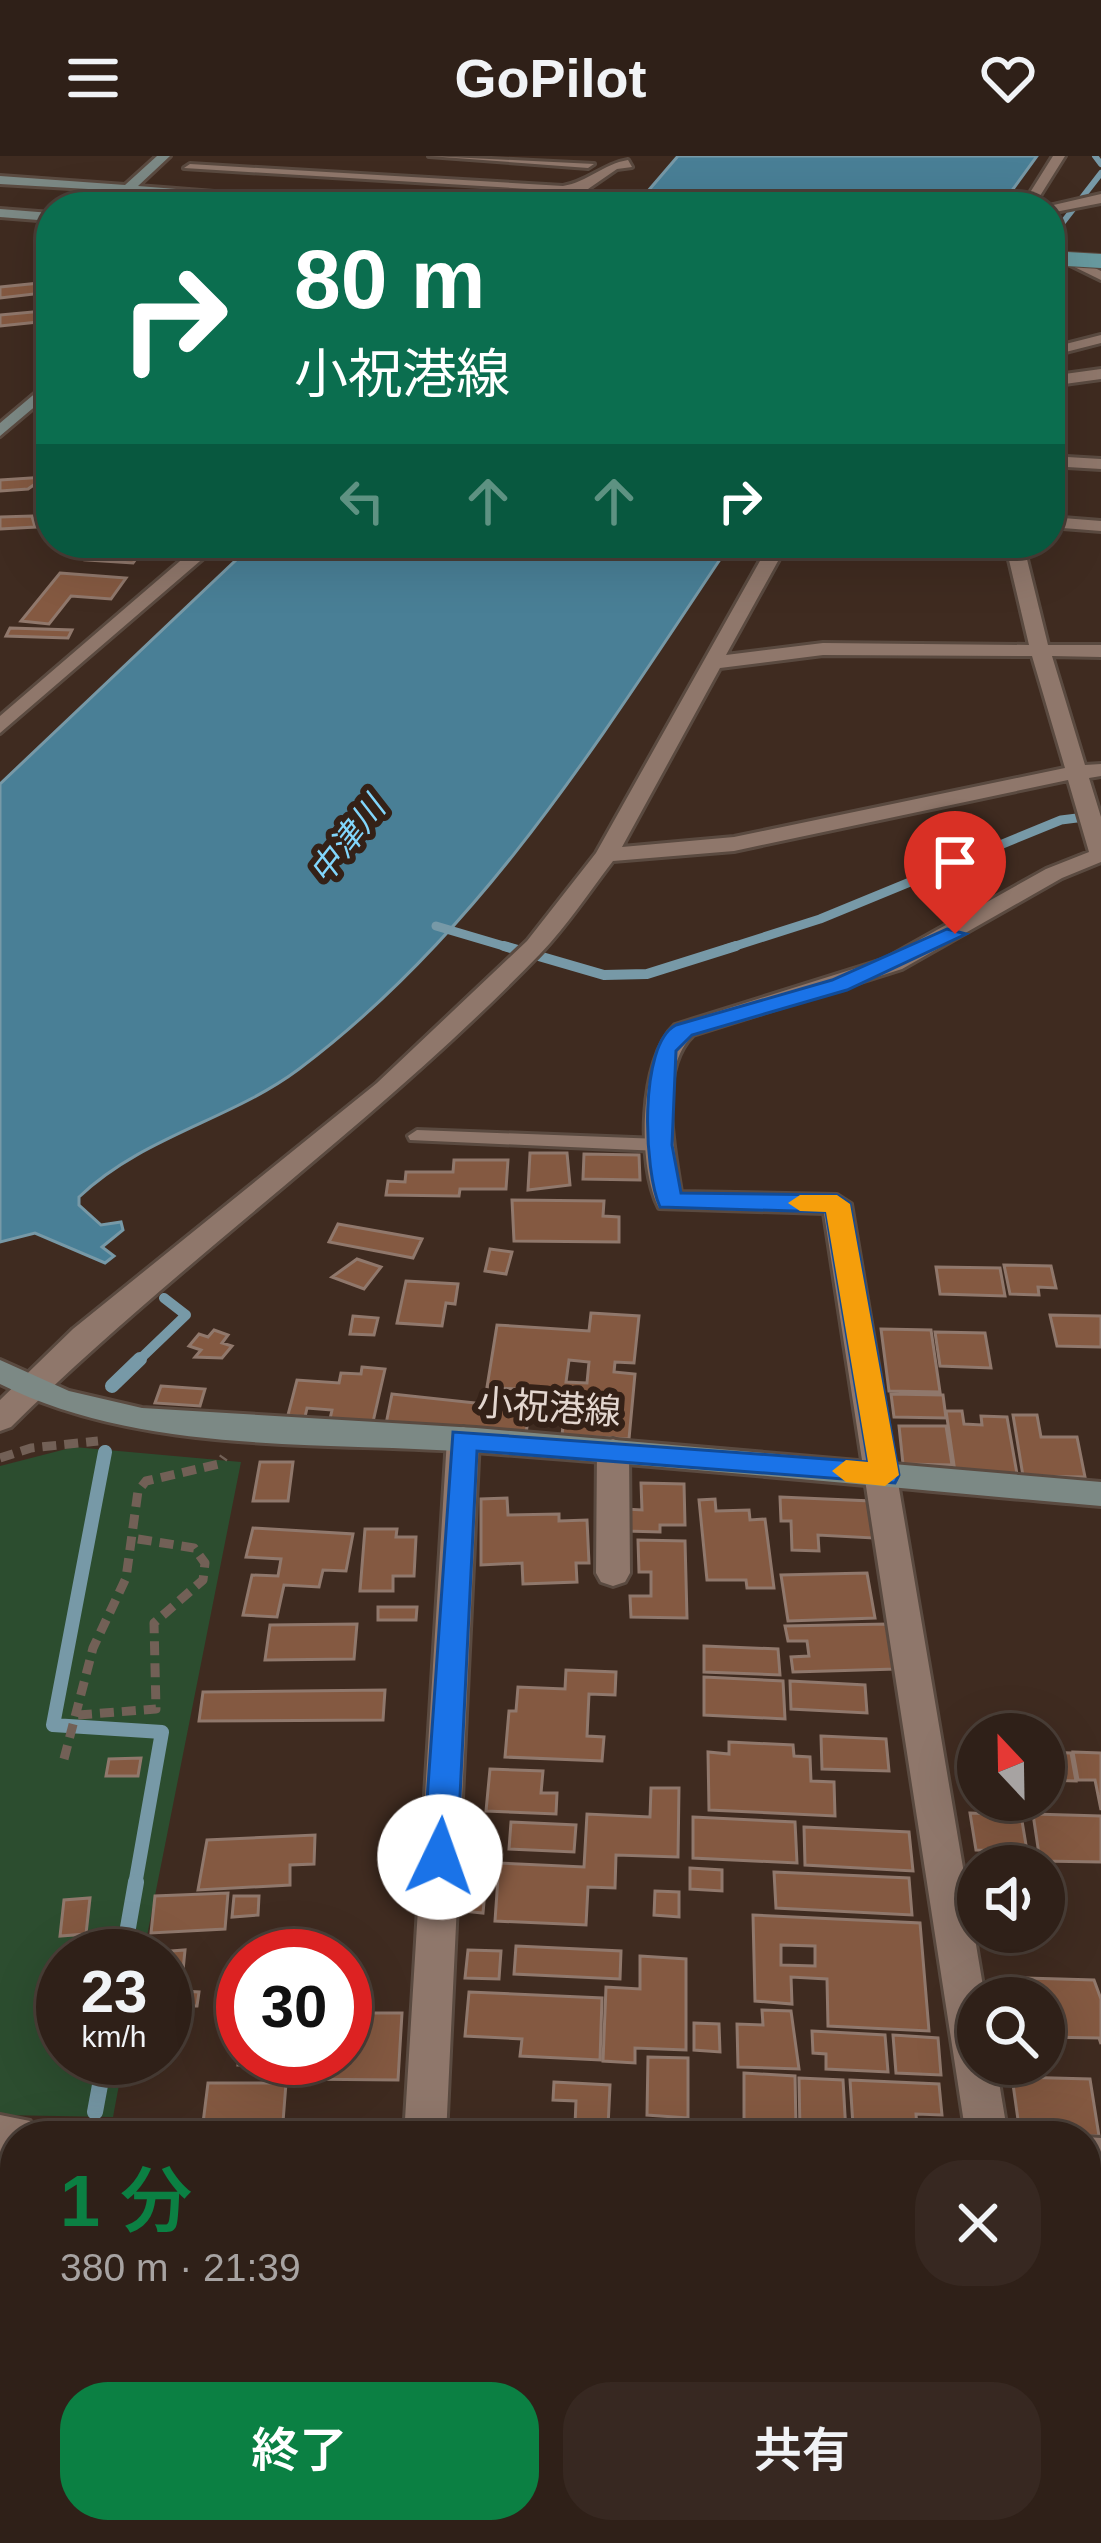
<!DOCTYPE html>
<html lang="ja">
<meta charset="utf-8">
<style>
:root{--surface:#2f2018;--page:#372821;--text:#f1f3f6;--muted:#a7a3a2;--line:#4a3e37;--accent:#0b8043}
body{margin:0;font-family:Helvetica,"Noto Sans JP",sans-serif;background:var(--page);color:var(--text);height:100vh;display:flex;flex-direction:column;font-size:45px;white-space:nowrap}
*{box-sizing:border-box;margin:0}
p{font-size:39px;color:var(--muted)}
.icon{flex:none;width:66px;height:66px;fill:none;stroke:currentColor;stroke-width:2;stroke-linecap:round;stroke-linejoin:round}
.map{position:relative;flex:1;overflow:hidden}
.panel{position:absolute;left:0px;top:1965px;width:1101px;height:423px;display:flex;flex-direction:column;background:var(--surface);border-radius:48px 48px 0 0;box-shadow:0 12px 48px #0002,0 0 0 3px var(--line)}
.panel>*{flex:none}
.hud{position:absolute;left:36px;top:36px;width:1029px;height:366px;border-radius:48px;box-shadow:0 12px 48px #0002,0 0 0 3px var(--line);background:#0b6e4f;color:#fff;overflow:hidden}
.needle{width:78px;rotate:338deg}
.controls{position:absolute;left:957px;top:1557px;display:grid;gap:24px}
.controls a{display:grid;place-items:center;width:108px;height:108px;border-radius:50%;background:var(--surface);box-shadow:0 12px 48px #0002,0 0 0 3px var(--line);font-size:60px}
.speed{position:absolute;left:36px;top:1773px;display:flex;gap:24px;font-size:60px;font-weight:700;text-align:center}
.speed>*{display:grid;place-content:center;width:156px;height:156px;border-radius:50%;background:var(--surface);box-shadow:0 12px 48px #0002,0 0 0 3px var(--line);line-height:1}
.speed small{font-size:30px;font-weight:400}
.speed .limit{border:18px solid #d22;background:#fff;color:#111}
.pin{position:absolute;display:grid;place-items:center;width:102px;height:102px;color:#fff;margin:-123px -51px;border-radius:50% 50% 50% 0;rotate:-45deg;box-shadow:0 0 12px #0007}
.pin .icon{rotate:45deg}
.me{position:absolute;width:132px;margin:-66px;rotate:3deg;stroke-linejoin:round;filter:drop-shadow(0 0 9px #0008)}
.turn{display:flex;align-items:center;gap:42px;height:252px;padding:0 60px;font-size:54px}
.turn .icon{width:156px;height:156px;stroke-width:2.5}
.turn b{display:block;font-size:84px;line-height:102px}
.lanes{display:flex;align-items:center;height:114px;padding:0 60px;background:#0003;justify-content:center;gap:60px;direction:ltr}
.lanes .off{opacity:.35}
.round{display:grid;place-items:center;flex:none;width:126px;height:126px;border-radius:48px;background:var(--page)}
.head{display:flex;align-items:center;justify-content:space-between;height:204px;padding:0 60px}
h1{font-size:72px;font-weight:600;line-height:90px;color:var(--accent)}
.action{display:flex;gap:24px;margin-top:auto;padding:24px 60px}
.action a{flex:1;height:138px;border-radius:48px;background:var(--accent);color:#fff;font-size:48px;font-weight:600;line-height:138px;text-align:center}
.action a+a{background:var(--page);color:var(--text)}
header{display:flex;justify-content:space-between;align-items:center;height:156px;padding:0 60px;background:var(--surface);font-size:54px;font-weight:600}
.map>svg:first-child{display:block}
.green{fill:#2c4d2f}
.water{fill:#497f96;stroke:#7799a7;stroke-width:3}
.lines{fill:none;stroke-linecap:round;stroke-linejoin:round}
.stream-far4{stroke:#7799a7;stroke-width:6}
.stream-far3{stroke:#7799a7;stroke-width:9}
.stream-far2{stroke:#7799a7;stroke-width:10}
.stream-far1{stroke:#7799a7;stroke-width:14}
.stream{stroke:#7799a7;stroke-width:16}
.building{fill:#845941;stroke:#90786c;stroke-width:3;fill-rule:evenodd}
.lane-casing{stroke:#5a4a40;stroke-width:6}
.street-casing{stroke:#5a4a40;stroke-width:6}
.secondary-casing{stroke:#5a4a40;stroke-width:6}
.path{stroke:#726056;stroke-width:9;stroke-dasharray:14 8;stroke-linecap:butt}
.lane{fill:#8f776b;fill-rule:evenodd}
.street{fill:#8f776b;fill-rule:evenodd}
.secondary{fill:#7c8985;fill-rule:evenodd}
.primary-bridge-casing{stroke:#5a4a40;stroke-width:16;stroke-linecap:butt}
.primary-bridge{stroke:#689a9f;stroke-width:14}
.route{fill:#1a73e8;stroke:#114b97;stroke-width:3}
.slow{fill:#f59e0b}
.labels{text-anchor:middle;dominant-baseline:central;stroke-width:12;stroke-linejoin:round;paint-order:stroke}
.far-water-label{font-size:33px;font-style:italic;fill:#82d6fc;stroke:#342117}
.street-label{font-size:36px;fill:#e3d6cf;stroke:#342117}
</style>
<header><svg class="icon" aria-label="menu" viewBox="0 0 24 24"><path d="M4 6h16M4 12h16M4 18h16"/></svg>GoPilot<svg class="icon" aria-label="heart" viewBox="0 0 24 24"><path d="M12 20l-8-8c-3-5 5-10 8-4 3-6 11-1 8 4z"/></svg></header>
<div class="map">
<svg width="1101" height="2387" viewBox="0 0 1101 2387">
<rect width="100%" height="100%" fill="#3f2b20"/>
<path class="green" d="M 74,1291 L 241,1306 L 143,1800 L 63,1800 L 63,1902 L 124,1902 L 113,1961 L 0,1959 L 0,1310 Z
M 0,2024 L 15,2024 L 15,2322 L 0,2387 Z"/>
<path class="water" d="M 678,0 L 1037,0 L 1000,51 L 624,51 L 648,35 Z
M 254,387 L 731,387 C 604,576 484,774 299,913 C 231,964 143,980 79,1041 L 79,1049 L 101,1069 L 121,1066 L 123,1074 L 102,1091 L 114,1100 L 105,1107 L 35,1077 L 0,1086 L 0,628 Z"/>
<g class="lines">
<path class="stream-far4" d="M 1095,0 L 1101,8
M 1050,83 L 1101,17"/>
<path class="stream-far3" d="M 436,770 L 514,793
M 726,793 L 820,763 L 1061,664 L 1101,659"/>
<path class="stream-far2" d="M 504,790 L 604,819 L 647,818 L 736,790
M 137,1206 L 186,1159 L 164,1142"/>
<path class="stream-far1" d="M 112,1230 L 140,1203
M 105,1296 L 53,1569 L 162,1576 L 135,1729"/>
<path class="stream" d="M 123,1800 L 136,1726
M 95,1956 L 105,1902"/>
</g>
<path class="building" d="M 50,126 L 51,136 L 0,142 L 0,131 Z
M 43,155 L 48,165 L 0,170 L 0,159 Z
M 45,321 L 28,333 L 0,335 L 0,324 Z
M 32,360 L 35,371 L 0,373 L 0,361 Z
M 98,387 L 123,387 L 120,391 L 143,393 L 133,407 L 86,404 Z
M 60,417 L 126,422 L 111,443 L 71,440 L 49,468 L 21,465 Z
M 10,472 L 72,474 L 68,482 L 6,480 Z
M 530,997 L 567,997 L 570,1029 L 528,1034 Z
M 584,998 L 639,999 L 640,1024 L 583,1023 Z
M 454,1004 L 508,1004 L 506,1033 L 460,1033 L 459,1040 L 386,1039 L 388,1025 L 405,1026 L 406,1016 L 453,1016 Z
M 512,1044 L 604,1045 L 603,1060 L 619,1061 L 619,1086 L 514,1085 Z
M 338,1068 L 422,1083 L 413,1102 L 329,1086 Z
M 490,1093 L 512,1096 L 506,1118 L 485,1115 Z
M 357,1103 L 381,1111 L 364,1133 L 332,1121 Z
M 1004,1109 L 1051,1110 L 1056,1132 L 1038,1131 L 1039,1139 L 1010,1138 Z
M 936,1111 L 1000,1112 L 1005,1140 L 940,1138 Z
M 406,1125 L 458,1128 L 455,1148 L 446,1147 L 442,1170 L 397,1167 Z
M 591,1157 L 639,1160 L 634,1207 L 615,1206 L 614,1216 L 635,1218 L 629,1283 L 562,1279 L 564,1261 L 552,1260 L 555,1236 L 487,1231 L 497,1169 L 589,1175 ZM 569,1204 L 589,1206 L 587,1227 L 566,1226 Z
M 1050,1159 L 1101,1160 L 1101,1191 L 1057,1190 Z
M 353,1160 L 378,1162 L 374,1179 L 350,1178 Z
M 881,1173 L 931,1174 L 940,1236 L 889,1235 Z
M 214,1174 L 228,1179 L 222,1187 L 232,1190 L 222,1202 L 195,1201 L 201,1194 L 189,1190 L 199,1178 L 208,1181 Z
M 935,1176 L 985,1177 L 991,1212 L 940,1210 Z
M 362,1211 L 385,1213 L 373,1266 L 330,1263 L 332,1254 L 307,1252 L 305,1261 L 288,1259 L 297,1224 L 339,1227 L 341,1217 L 361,1218 Z
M 161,1230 L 205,1233 L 200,1250 L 155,1247 Z
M 392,1238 L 530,1253 L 526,1277 L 386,1268 Z
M 891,1238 L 943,1239 L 946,1262 L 894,1261 Z
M 946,1255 L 962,1255 L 964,1268 L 982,1269 L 981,1260 L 1007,1261 L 1017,1318 L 955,1316 Z
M 1013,1259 L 1037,1259 L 1041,1281 L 1077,1281 L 1085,1321 L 1023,1320 Z
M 899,1270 L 946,1270 L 952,1309 L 903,1308 Z
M 260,1306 L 293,1306 L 288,1345 L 253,1345 Z
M 641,1327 L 684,1328 L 685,1369 L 660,1369 L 660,1376 L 626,1375 L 626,1353 L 642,1354 Z
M 780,1341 L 871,1345 L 873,1382 L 818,1379 L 819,1395 L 792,1394 L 791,1365 L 781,1365 Z
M 507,1342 L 508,1359 L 559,1358 L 559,1365 L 587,1364 L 589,1407 L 576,1407 L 577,1426 L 523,1428 L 522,1407 L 481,1409 L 481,1343 Z
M 715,1343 L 716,1355 L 749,1354 L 750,1364 L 765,1363 L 774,1432 L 747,1432 L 746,1424 L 707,1424 L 699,1344 Z
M 253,1372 L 353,1378 L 346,1415 L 323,1414 L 319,1431 L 284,1429 L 277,1461 L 243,1459 L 252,1419 L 278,1420 L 281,1403 L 246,1401 Z
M 365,1373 L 397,1373 L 396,1381 L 416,1381 L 414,1420 L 393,1420 L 393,1435 L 360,1435 Z
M 638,1384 L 685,1385 L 687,1462 L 631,1461 L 630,1440 L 651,1440 L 651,1416 L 639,1416 Z
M 867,1417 L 875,1462 L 788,1465 L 781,1419 Z
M 378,1451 L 417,1451 L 416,1464 L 378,1464 Z
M 357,1468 L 354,1503 L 265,1504 L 270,1469 Z
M 887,1468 L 896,1513 L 793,1516 L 791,1501 L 809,1500 L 807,1485 L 788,1485 L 785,1470 Z
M 704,1490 L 778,1493 L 780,1519 L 704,1516 Z
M 566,1514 L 616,1516 L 615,1539 L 589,1538 L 587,1580 L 604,1581 L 602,1605 L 505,1601 L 509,1555 L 516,1555 L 518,1531 L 565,1533 Z
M 704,1521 L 783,1525 L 785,1563 L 704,1559 Z
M 790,1525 L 865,1529 L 867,1557 L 791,1553 Z
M 385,1534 L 383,1564 L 199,1565 L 203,1536 Z
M 821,1580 L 886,1583 L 889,1615 L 822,1613 Z
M 729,1586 L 793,1589 L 794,1600 L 810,1601 L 811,1625 L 834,1626 L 835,1660 L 709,1654 L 708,1596 L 729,1598 Z
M 1044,1596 L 1071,1597 L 1076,1625 L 1044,1624 Z
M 1073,1596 L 1101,1597 L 1101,1654 L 1095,1624 L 1078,1624 Z
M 141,1602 L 138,1620 L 106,1620 L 109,1603 Z
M 490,1613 L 543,1615 L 541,1637 L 557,1637 L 556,1658 L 486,1655 Z
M 651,1632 L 679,1632 L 678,1701 L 616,1699 L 615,1732 L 588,1731 L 586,1769 L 495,1765 L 499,1707 L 584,1711 L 587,1658 L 650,1661 Z
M 970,1657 L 1021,1659 L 1027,1695 L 976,1694 Z
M 1033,1658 L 1101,1660 L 1101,1706 L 1040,1705 Z
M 693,1661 L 795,1666 L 797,1707 L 693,1702 Z
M 511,1666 L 576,1669 L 574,1696 L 509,1693 Z
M 804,1671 L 909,1676 L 913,1715 L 805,1709 Z
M 315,1679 L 314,1708 L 290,1709 L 290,1729 L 198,1734 L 207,1684 Z
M 466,1712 L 487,1713 L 483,1757 L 462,1755 Z
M 690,1712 L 722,1714 L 722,1735 L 690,1733 Z
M 774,1716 L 909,1722 L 912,1759 L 776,1752 Z
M 655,1735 L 679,1736 L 679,1761 L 654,1759 Z
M 228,1737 L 225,1773 L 151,1777 L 155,1740 Z
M 234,1740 L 259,1740 L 258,1759 L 232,1761 Z
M 90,1742 L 86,1778 L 60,1780 L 64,1744 Z
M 753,1759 L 920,1767 L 929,1875 L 828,1870 L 827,1823 L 791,1821 L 792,1848 L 755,1845 ZM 781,1789 L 815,1790 L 815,1810 L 781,1809 Z
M 516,1790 L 621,1795 L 620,1823 L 514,1818 Z
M 185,1794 L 181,1835 L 199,1836 L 197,1850 L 165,1850 L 165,1800 L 145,1797 Z
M 468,1794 L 501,1795 L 499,1823 L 465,1822 Z
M 640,1800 L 686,1803 L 686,1894 L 635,1892 L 635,1907 L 603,1905 L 606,1831 L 640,1833 Z
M 1025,1822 L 1094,1824 L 1101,1843 L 1101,1888 L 1099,1882 L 1044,1881 L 1044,1842 L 1028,1842 Z
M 469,1836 L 602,1842 L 600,1904 L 520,1900 L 522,1883 L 465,1880 Z
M 762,1854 L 791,1855 L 799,1913 L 738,1911 L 737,1868 L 763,1869 Z
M 345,1857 L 402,1857 L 398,1924 L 293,1923 L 294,1909 L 238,1909 L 243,1867 L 243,1902 L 345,1902 Z
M 694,1867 L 719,1868 L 720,1896 L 694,1894 Z
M 812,1875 L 885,1879 L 888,1916 L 826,1913 L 826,1898 L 813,1897 Z
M 893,1879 L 938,1882 L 941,1919 L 896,1917 Z
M 648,1901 L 688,1902 L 688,1962 L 647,1959 Z
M 744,1917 L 795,1920 L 796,1972 L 744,1970 Z
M 1012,1921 L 1090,1923 L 1099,1980 L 1020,1978 Z
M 799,1922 L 843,1924 L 846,1977 L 800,1975 Z
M 850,1924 L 939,1928 L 942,1959 L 916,1958 L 917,1972 L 853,1969 Z
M 554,1926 L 610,1929 L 608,1971 L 575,1969 L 576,1945 L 553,1944 Z
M 208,1927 L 286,1927 L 283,1966 L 203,1967 Z
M 1086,2045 L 1101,2046 L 1101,2112 L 1086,2112 Z
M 1086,2264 L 1101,2265 L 1101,2316 L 1086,2315 Z
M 578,2373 L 721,2373 L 721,2387 L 578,2381 Z
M 924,2373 L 1005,2373 L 1007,2387 L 926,2387 Z
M 220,2374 L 373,2376 L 372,2387 L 219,2387 Z"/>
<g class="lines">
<defs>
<path id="lane" d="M 417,974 L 660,983 L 669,989 L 660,995 L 410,984 L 408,980 Z"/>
<path id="street" d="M 429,0 L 594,8 L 588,12 Z
M 1053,0 L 1065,0 L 1033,51 L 1021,51 Z
M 628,4 L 632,11 L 617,13 L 588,33 L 552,39 L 546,34 L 184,12 L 190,8 L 563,30 C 588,26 603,8 628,4 Z
M 1101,38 L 1101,47 L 1050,57 L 1050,51 L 1045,51 Z
M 1050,90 L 1101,115 L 1101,124 L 1050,99 Z
M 1101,179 L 1101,187 L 1050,200 L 1050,192 Z
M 1101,213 L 1101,223 L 1050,230 L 1050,220 Z
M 1050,300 L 1101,303 L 1101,313 L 1050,310 Z
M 1050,361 L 1101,365 L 1101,375 L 1050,371 Z
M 201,387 L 221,387 L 0,577 L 0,560 Z
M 770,387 L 788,387 L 726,499 L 823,487 L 1029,489 L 1005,387 L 1023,387 L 1048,489 L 1101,489 L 1101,501 L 1052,500 L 1085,609 L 1101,608 L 1101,620 L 1089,622 L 1101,661 L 1101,706 L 1062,722 L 902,813 L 693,879 C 657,914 674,992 681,1036 L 837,1039 L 851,1048 L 985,1842 L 978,1842 L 978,1908 L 996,1908 L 1008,1980 L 966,1980 L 824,1057 L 659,1052 C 637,1009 639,903 675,869 L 885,803 L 1046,713 L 1089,696 L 1068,624 L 734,695 L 613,705 C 589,736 567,770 540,798 C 375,969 179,1105 11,1271 L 0,1275 L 0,1244 L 73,1173 L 377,927 L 527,785 L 596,697 ZM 823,499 L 1032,500 L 1065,612 L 734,681 L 622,691 L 720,512 Z
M 463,1271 L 474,1275 L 479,1283 L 446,1980 L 404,1980 L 447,1283 L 452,1275 Z
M 613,1283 L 624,1287 L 629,1295 L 630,1417 L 625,1426 L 613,1430 L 601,1426 L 596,1417 L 597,1295 L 602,1287 Z
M 0,1959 L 30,1965 L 36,1980 L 15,1980 L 15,2001 L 0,2001 Z
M 1086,1981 L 1101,1982 L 1101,2024 L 1086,2023 Z
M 15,2354 L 15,2373 L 52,2373 L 49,2387 L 1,2387 Z
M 382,2373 L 430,2373 L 429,2387 L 381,2387 Z
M 1022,2373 L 1070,2373 L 1072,2387 L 1024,2387 Z"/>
<path id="secondary" d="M 157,0 L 170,0 L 138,30 L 403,51 L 0,28 L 0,20 L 125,29 Z
M 0,53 L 51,57 L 51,65 L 0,61 Z
M 51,224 L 51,237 L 0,280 L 0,267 Z
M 0,1204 L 69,1235 L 142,1252 L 476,1272 L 1101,1326 L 1101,1350 C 892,1332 683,1311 474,1296 C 318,1285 142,1299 0,1228 Z"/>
</defs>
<use href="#lane" class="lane-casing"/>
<use href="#street" class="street-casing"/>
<use href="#secondary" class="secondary-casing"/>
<path class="path" d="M 0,1302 L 31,1292 L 98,1285
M 78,1559 L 156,1553 L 154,1467 L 203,1424 L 205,1407 L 194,1392 L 132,1382
M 64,1603 L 93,1492 L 126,1422 L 138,1335 L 146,1325 L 219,1308 L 224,1301"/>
<use href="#lane" class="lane"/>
<use href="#street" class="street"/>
<use href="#secondary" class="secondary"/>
<defs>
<path id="primary-bridge" d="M 1050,102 L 1101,105"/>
</defs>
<use href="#primary-bridge" class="primary-bridge-casing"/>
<use href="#primary-bridge" class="primary-bridge"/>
</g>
<path class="route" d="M 947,773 L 966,778 L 847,834 L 692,879 L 676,895 L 672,989 L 681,1037 L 837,1039 L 850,1048 L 899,1319 L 895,1327 L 477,1295 L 457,1701 L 452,1712 L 440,1717 L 428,1712 L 423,1701 L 453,1276 L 868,1306 L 826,1056 L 660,1051 C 644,1016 638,888 676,869 L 832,824 Z"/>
<path class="slow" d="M 837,1039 L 850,1048 L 899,1319 L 885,1330 L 846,1326 L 832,1315 L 846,1304 L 868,1306 L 826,1056 L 800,1055 L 788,1047 L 800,1039 Z"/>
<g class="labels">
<g class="far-water-label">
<text transform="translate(347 684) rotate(-52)">中津川</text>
</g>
<g class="street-label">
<text transform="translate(549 1251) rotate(4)">小祝港線</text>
</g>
</g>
</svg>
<div class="controls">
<a><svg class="needle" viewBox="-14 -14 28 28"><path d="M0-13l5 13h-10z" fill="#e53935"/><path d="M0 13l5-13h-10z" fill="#a7a3a2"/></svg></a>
<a><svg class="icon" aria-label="sound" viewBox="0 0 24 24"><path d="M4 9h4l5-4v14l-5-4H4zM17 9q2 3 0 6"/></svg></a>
<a><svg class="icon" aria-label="search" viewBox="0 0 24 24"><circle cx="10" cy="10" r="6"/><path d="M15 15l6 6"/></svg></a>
</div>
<div class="speed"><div>23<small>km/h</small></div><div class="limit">30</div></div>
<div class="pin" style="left:955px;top:778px;background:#d93025"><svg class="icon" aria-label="arrive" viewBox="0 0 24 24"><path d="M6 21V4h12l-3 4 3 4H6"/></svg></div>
<svg class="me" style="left:440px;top:1701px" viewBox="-20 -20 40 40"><circle r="19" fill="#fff"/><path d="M0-13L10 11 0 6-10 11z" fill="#1a73e8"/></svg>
<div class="hud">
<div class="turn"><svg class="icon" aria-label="right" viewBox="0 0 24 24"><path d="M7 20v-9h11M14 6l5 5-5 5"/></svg><div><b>80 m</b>小祝港線</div></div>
<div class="lanes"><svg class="icon off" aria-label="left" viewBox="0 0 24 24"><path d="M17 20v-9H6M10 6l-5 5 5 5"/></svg><svg class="icon off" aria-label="ahead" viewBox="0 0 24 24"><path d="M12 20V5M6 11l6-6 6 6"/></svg><svg class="icon off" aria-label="ahead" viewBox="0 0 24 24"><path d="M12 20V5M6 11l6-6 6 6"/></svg><svg class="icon" aria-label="right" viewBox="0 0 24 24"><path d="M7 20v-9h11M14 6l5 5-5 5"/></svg></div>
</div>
<section class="panel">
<div class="head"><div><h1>1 分</h1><p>380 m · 21:39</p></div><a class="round"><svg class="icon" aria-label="close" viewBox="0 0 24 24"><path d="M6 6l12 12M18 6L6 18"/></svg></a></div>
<div class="action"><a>終了</a><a>共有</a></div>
</section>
</div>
